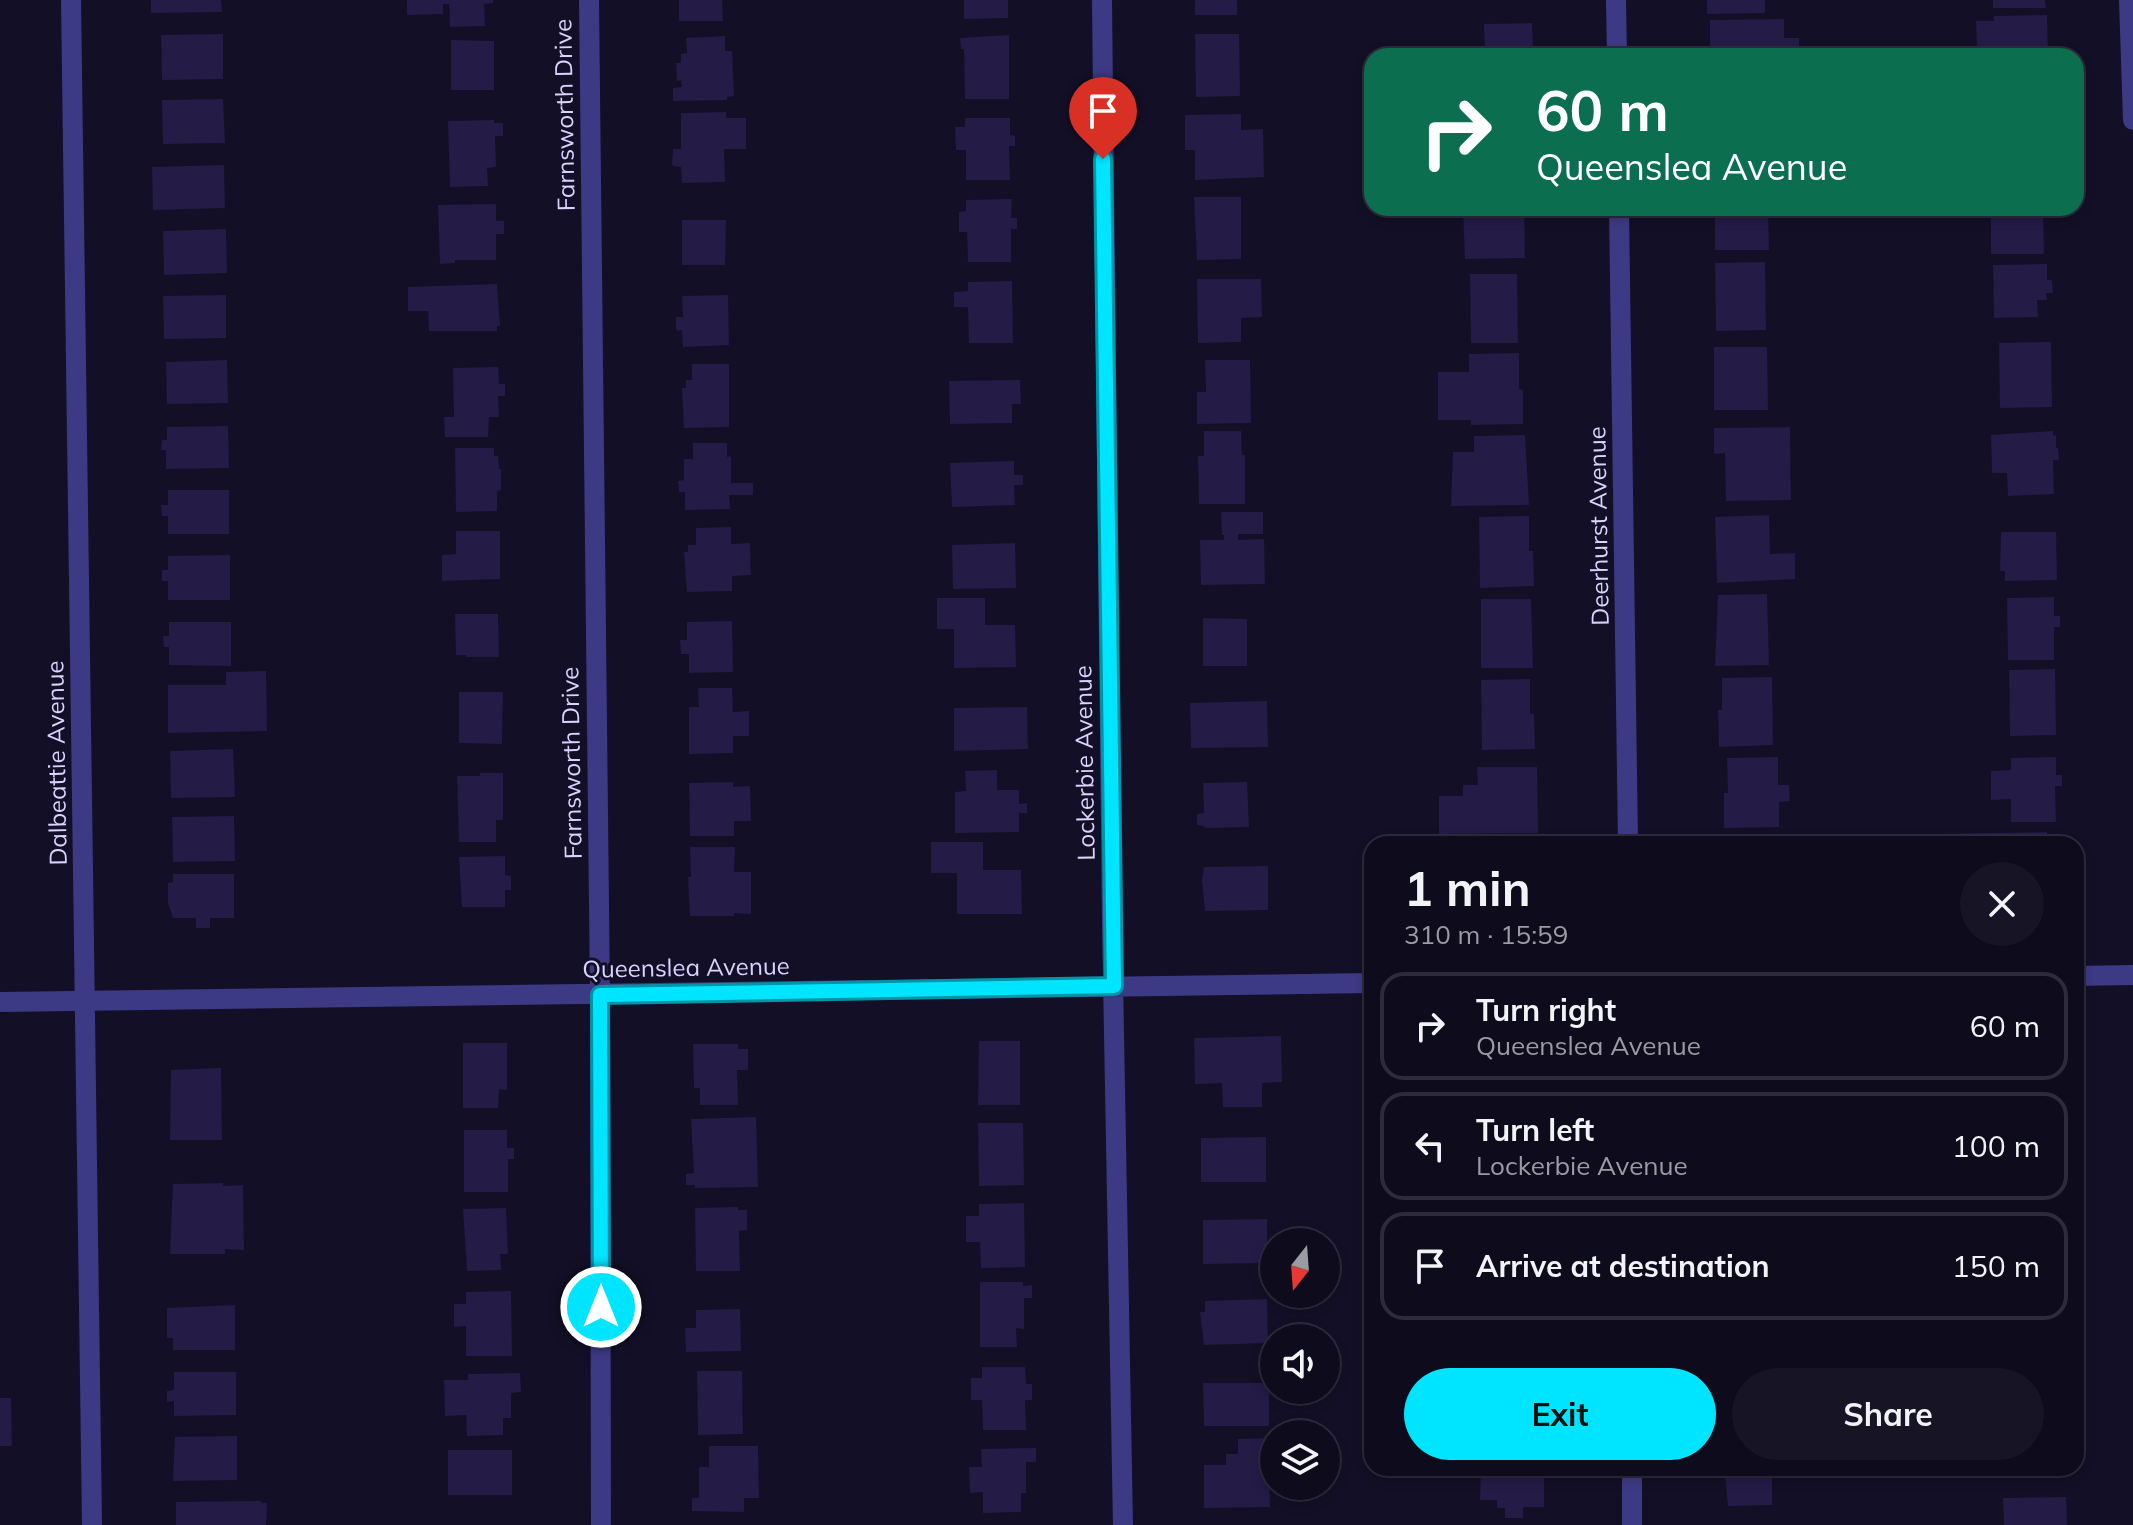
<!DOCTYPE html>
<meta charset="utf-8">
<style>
:root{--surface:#0e0b1c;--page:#171425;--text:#f1f3f6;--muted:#9b9ba3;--line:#2e2b3b;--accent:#00e5ff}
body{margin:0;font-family:Mulish,sans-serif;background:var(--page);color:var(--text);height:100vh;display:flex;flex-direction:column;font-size:30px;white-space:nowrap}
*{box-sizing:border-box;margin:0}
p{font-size:26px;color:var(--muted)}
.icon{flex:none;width:44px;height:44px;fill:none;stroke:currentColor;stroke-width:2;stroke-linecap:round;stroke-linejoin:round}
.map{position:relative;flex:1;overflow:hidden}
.side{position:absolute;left:1364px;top:836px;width:720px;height:640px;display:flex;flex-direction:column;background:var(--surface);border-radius:24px;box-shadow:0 4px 12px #0003,0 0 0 2px var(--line)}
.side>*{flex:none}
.hud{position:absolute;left:1364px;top:48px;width:720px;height:168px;border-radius:24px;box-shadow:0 4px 12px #0003,0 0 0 2px var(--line);background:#0b6e4f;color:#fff;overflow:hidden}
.needle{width:52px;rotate:197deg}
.fabs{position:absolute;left:1260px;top:1228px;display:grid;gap:16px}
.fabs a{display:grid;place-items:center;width:80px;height:80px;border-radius:50%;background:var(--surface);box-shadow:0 4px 12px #0003,0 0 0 2px var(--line);font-size:40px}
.pin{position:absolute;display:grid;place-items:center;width:68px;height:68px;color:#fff;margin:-82px -34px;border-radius:50% 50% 50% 0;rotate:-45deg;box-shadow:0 0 8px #0007}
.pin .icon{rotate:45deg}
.me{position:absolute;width:88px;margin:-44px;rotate:0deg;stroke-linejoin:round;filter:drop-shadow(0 0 6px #0008)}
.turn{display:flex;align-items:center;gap:28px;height:168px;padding:0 40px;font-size:36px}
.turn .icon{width:104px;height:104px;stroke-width:2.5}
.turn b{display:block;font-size:56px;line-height:68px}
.round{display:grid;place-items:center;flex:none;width:84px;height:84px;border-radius:42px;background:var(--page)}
.summary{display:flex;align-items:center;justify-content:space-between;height:136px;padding:0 40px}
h1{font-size:48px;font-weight:700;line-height:60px}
.button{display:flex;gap:16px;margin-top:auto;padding:16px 40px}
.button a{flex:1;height:92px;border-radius:48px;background:var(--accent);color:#111;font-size:32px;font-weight:700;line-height:92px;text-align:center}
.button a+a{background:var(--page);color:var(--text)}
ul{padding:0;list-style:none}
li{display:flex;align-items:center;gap:24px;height:108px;margin:0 16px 12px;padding:0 24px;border:4px solid var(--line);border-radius:24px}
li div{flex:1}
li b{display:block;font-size:30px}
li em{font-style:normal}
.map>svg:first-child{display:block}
.building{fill:#241b47}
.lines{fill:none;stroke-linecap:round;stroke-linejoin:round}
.minor{stroke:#3d3a85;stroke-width:20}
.route-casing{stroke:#0095a6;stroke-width:20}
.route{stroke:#00e5ff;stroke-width:14}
.labels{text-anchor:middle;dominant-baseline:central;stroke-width:6;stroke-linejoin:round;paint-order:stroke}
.street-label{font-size:24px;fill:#d9d4ff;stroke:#130f26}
</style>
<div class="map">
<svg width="2133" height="1525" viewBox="0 0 2133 1525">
<rect width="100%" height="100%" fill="#130f26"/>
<path class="building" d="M 151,0 L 221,0 L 222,12 L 151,13 Z
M 407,0 L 493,0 L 493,3 L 484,4 L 485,26 L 450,27 L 449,4 L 443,4 L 443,14 L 407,15 Z
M 679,0 L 722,0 L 723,21 L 679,21 Z
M 964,0 L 1008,0 L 1008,18 L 964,19 Z
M 1195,0 L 1237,0 L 1237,15 L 1195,15 Z
M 1707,0 L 1765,0 L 1765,13 L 1707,14 Z
M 1993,0 L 2045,0 L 2046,8 L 1993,8 Z
M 2047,15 L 2048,56 L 1995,56 L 1995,50 L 1977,50 L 1976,21 L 1994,21 L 1994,16 Z
M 1784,19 L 1784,38 L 1799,38 L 1799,51 L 1785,51 L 1785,56 L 1710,56 L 1710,20 Z
M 1532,23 L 1533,56 L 1485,56 L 1484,24 Z
M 223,34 L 223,79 L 162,80 L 161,35 Z
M 1195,34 L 1239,34 L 1240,96 L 1196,97 Z
M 1009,35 L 1009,99 L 965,99 L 964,49 L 961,49 L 960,38 Z
M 725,36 L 725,51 L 732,51 L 734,96 L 727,97 L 727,100 L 673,101 L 673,88 L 682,87 L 681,80 L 677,81 L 676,63 L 681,63 L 681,54 L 687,53 L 686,38 Z
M 451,40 L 494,41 L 494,90 L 451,90 Z
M 223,99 L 225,143 L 163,144 L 162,100 Z
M 726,112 L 726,118 L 746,118 L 746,149 L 724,149 L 725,182 L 682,183 L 681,167 L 673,166 L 672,163 L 673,149 L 681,149 L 681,113 Z
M 1241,114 L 1241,130 L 1263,129 L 1264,177 L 1195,180 L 1195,150 L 1185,150 L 1185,115 Z
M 965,118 L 1010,118 L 1010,135 L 1015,136 L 1015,146 L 1009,146 L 1010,180 L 966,180 L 966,150 L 956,150 L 955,127 L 965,127 Z
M 494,120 L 494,123 L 503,123 L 503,136 L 495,136 L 496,167 L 487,168 L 488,186 L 450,187 L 448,121 Z
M 224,165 L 225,208 L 153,210 L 152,167 Z
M 1194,197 L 1241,197 L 1241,259 L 1197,260 Z
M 1012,199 L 1011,218 L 1017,218 L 1017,229 L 1011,229 L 1011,262 L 968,262 L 967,232 L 959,232 L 959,212 L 966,211 L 966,200 Z
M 496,204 L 496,221 L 504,221 L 504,234 L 496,234 L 496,260 L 455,260 L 455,263 L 440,264 L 438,205 Z
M 1463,208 L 1524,208 L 1525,258 L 1465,259 Z
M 1715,208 L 1768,208 L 1769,250 L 1715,250 Z
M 1991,208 L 2043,208 L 2044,254 L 1991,254 Z
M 682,220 L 726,220 L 725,265 L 682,265 Z
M 226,229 L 227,273 L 164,275 L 163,231 Z
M 1765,262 L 1766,330 L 1716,331 L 1715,263 Z
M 2047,264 L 2047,280 L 2052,280 L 2053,293 L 2046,293 L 2047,300 L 2037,300 L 2038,317 L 1994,318 L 1993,265 Z
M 1470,274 L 1517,274 L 1518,343 L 1471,343 Z
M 1197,279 L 1261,279 L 1262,317 L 1241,318 L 1241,342 L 1198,343 Z
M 1012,281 L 1013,343 L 969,343 L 968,307 L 954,307 L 954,292 L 968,291 L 968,282 Z
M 497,284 L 500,326 L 497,326 L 497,331 L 429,331 L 428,311 L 408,311 L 408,287 Z
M 226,295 L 226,338 L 164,339 L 163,296 Z
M 728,295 L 729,345 L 683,347 L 682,330 L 677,331 L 676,327 L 676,317 L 683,317 L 682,296 Z
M 2051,342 L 2052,407 L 2000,408 L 1999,343 Z
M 1714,347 L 1767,347 L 1768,410 L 1714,410 Z
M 1519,353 L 1519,389 L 1523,390 L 1523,424 L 1471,425 L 1471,420 L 1438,420 L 1438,372 L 1469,372 L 1469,354 Z
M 227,360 L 228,403 L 167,404 L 166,362 Z
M 1205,360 L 1250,360 L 1251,423 L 1197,424 L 1197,392 L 1206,392 Z
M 692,364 L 729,364 L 729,427 L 684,428 L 682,388 L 686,388 L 686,380 L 692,380 Z
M 498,367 L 499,384 L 505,384 L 505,396 L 498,396 L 499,417 L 489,417 L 488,437 L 445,437 L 444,417 L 454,417 L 453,368 Z
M 1020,380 L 1021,404 L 1012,404 L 1012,423 L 950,424 L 949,381 Z
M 228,426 L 229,468 L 166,469 L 166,450 L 161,450 L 162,440 L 167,440 L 167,427 Z
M 1790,427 L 1791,500 L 1726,501 L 1725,453 L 1714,454 L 1714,428 Z
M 1204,431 L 1241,431 L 1242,455 L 1245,455 L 1245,504 L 1199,504 L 1198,456 L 1204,456 Z
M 2053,431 L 2053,436 L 2056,435 L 2056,448 L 2058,448 L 2059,460 L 2053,460 L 2054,494 L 2008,496 L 2007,473 L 1992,473 L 1991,435 Z
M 1525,435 L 1529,505 L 1451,506 L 1453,452 L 1474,452 L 1474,436 Z
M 693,443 L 727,443 L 727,457 L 731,456 L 731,483 L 753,483 L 753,495 L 729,495 L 730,509 L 685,510 L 685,492 L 679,492 L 678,481 L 684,480 L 684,459 L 693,459 Z
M 455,448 L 494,448 L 494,456 L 498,456 L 499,469 L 501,469 L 501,490 L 497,491 L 497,511 L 456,512 Z
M 1014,461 L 1014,475 L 1023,475 L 1023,485 L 1014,485 L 1015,505 L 952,507 L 950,463 Z
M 168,490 L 229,490 L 229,534 L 168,534 L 168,516 L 162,516 L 161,505 L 168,505 Z
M 1221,512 L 1263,512 L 1263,534 L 1238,534 L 1238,540 L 1264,539 L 1265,584 L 1201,585 L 1200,540 L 1224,540 L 1224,535 L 1222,535 Z
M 1769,515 L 1770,554 L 1795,553 L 1795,579 L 1717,583 L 1715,517 Z
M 1529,516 L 1529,551 L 1533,551 L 1534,586 L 1480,588 L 1479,517 Z
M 731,527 L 731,544 L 750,543 L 751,575 L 732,576 L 732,591 L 687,592 L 684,552 L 688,552 L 688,545 L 696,545 L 696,528 Z
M 456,531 L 500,531 L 500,579 L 442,581 L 442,555 L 456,554 Z
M 2001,532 L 2056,532 L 2057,580 L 2005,581 L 2005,571 L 2000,571 Z
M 1015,543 L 1016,588 L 953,589 L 952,545 Z
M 230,555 L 230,600 L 168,600 L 168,581 L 162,581 L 162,570 L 168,570 L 168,556 Z
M 1767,594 L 1769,665 L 1715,666 L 1718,595 Z
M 2054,597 L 2054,616 L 2060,616 L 2060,627 L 2054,627 L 2054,660 L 2008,660 L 2007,598 Z
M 937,598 L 985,598 L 985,625 L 1015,625 L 1016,667 L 954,668 L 954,629 L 937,629 Z
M 1481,599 L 1531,599 L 1533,668 L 1481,668 Z
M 455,614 L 498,614 L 499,657 L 466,657 L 466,655 L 456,655 Z
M 1203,618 L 1247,619 L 1247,666 L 1203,666 Z
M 732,621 L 733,672 L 689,673 L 689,654 L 681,654 L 680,640 L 687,640 L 687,622 Z
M 169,622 L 231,622 L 231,666 L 169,665 L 169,647 L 164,647 L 163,636 L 169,636 Z
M 2055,669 L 2056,735 L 2010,736 L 2009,670 Z
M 266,671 L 267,731 L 168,733 L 168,685 L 226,685 L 226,672 Z
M 1772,677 L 1773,745 L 1719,747 L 1718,710 L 1722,710 L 1722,678 Z
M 1530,679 L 1530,714 L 1534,714 L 1535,749 L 1482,750 L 1481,680 Z
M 698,688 L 732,688 L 733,712 L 749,711 L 749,736 L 733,736 L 733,753 L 689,754 L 689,707 L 699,707 Z
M 459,692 L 503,692 L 502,744 L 459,743 Z
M 1267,701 L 1268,747 L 1191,748 L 1190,703 Z
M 1027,707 L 1028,749 L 954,751 L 954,708 Z
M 233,749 L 235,797 L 171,798 L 170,751 Z
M 1778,757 L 1778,785 L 1789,785 L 1790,801 L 1779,802 L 1779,827 L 1724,828 L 1724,793 L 1728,793 L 1727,758 Z
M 2056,757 L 2056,775 L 2062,775 L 2062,786 L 2055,786 L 2056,822 L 2011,822 L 2011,799 L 1991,800 L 1991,771 L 2011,770 L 2011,758 Z
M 1477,767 L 1537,767 L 1538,833 L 1439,834 L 1439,796 L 1463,796 L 1463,785 L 1478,785 Z
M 997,770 L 997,790 L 1019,790 L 1019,804 L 1027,803 L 1027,813 L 1019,813 L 1019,832 L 955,833 L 955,792 L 966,791 L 965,771 Z
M 480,773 L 503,773 L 503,820 L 496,820 L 496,842 L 459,842 L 457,776 L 480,776 Z
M 733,782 L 733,787 L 750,786 L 751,821 L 734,821 L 734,836 L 690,836 L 689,783 Z
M 1247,782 L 1249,827 L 1205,828 L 1204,826 L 1197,825 L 1197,814 L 1204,813 L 1203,783 Z
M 234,816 L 235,861 L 173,862 L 172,817 Z
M 2047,832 L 2047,844 L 1940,844 L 1939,834 Z
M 1814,834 L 1814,844 L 1733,844 L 1733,836 Z
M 1520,838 L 1520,844 L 1440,844 L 1440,839 Z
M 931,842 L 983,842 L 983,870 L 1021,870 L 1022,914 L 957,914 L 957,873 L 931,873 Z
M 690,847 L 735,847 L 734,872 L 751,872 L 751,914 L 734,913 L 734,916 L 690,916 L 688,877 L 691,877 Z
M 505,856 L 505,875 L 511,876 L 511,890 L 505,890 L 505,907 L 462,907 L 459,857 Z
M 1268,866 L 1268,910 L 1205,911 L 1202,881 L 1204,867 Z
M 173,874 L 234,874 L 234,918 L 210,918 L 210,928 L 196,928 L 196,918 L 173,918 L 168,903 L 168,883 L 173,882 Z
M 1281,1036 L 1282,1082 L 1262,1083 L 1262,1107 L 1223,1107 L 1222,1083 L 1195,1084 L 1194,1038 Z
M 979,1041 L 1020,1041 L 1020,1105 L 978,1105 Z
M 463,1043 L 507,1043 L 507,1090 L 499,1089 L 498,1108 L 463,1108 Z
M 693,1044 L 738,1044 L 738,1049 L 748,1049 L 748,1070 L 737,1070 L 738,1105 L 700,1105 L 700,1088 L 694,1088 Z
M 221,1068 L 222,1140 L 170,1140 L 171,1070 Z
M 756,1117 L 758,1187 L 695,1188 L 695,1185 L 686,1185 L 686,1174 L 694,1173 L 691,1119 Z
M 978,1123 L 1023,1123 L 1024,1185 L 979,1186 Z
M 464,1130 L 507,1130 L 507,1148 L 514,1148 L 514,1159 L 508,1159 L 508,1192 L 464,1192 Z
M 1266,1137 L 1266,1182 L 1201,1182 L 1201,1138 Z
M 223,1183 L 223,1186 L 243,1185 L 244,1250 L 225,1249 L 225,1254 L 170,1254 L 173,1184 Z
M 1024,1203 L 1025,1267 L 981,1268 L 980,1242 L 966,1242 L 966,1216 L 979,1216 L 979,1204 Z
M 738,1207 L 738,1210 L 747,1210 L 747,1230 L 739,1231 L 740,1271 L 696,1271 L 695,1208 Z
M 506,1208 L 508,1254 L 500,1254 L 501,1270 L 467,1271 L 463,1209 Z
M 1267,1219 L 1267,1263 L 1203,1264 L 1203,1220 Z
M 980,1282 L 1023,1282 L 1023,1286 L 1032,1285 L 1032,1298 L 1024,1298 L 1024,1329 L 1016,1328 L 1017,1347 L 980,1347 Z
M 511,1291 L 512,1356 L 466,1356 L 466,1326 L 454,1327 L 454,1304 L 466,1304 L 466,1292 Z
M 1267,1299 L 1268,1343 L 1204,1345 L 1200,1312 L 1205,1312 L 1205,1301 Z
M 235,1305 L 235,1350 L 173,1350 L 173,1338 L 167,1338 L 167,1308 Z
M 740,1309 L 741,1351 L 686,1352 L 685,1328 L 696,1328 L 696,1310 Z
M 982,1367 L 1025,1367 L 1026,1384 L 1032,1384 L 1032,1400 L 1025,1400 L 1026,1430 L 983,1430 L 982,1400 L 971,1400 L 971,1378 L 982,1378 Z
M 697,1371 L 742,1371 L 743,1434 L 698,1435 Z
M 174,1372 L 236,1372 L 236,1415 L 174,1416 L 174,1401 L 167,1402 L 167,1391 L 174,1390 Z
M 520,1373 L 521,1392 L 511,1393 L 511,1418 L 503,1418 L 503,1435 L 467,1436 L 466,1415 L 445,1416 L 444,1380 L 468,1380 L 468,1374 Z
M 1203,1383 L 1269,1383 L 1269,1426 L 1204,1426 Z
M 0,1398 L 11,1398 L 12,1446 L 0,1446 Z
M 237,1436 L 237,1480 L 173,1481 L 175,1437 Z
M 1274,1438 L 1274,1468 L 1269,1468 L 1270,1507 L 1204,1508 L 1204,1465 L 1226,1465 L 1226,1454 L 1238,1454 L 1238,1439 Z
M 709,1446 L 758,1446 L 759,1498 L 744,1498 L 744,1512 L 692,1511 L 692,1498 L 699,1498 L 699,1467 L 709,1467 Z
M 1036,1448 L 1036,1462 L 1026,1462 L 1026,1493 L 1021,1493 L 1021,1512 L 983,1513 L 983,1492 L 970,1493 L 969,1467 L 982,1467 L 981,1449 Z
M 448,1450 L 512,1450 L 512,1495 L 448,1495 Z
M 1481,1468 L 1544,1468 L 1544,1507 L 1523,1507 L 1523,1518 L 1505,1518 L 1505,1508 L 1497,1508 L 1497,1500 L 1480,1500 Z
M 1727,1468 L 1772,1468 L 1772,1505 L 1728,1506 L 1725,1474 L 1727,1474 Z
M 2002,1468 L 2066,1468 L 2066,1473 L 2002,1474 Z
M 2066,1497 L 2067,1525 L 2004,1525 L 2003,1498 Z
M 261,1501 L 261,1503 L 267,1503 L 266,1525 L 176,1525 L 176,1502 Z"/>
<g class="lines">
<path class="minor" d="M 71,0 L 92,1525
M 589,0 L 600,995 L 601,1525
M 1102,0 L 1112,924 L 1123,1525
M 1616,0 L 1617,56
M 2129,0 L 2133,120
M 1619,208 L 1628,844
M 2076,976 L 2133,975
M 0,1002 L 1372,983
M 1632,1468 L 1632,1525"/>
</g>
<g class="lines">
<defs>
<path id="route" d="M 601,1307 L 600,995 L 1114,986 L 1103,159"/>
</defs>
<use href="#route" class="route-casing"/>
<use href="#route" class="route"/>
</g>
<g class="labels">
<g class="street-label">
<text transform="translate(564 115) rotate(-91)">Farnsworth Drive</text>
<text transform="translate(1598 526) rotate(-91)">Deerhurst Avenue</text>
<text transform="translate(56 763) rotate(-91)">Dalbeattie Avenue</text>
<text transform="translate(571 763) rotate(-91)">Farnsworth Drive</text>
<text transform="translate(1084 763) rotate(-91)">Lockerbie Avenue</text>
<text transform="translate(686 967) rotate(-1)">Queenslea Avenue</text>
</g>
</g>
</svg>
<div class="fabs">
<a><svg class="needle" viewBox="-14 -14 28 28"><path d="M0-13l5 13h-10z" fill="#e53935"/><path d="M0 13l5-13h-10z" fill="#9b9ba3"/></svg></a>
<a><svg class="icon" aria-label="sound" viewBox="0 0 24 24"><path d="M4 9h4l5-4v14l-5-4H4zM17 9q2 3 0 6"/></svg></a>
<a><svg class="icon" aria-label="layers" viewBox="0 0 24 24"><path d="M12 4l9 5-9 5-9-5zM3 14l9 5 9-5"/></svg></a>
</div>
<div class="pin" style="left:1103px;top:159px;background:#d93025"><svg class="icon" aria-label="arrive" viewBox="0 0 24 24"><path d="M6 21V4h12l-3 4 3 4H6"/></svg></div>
<svg class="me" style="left:601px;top:1307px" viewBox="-20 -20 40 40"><circle r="17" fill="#00e5ff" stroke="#fff" stroke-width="3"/><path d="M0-11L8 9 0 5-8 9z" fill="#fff"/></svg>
<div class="hud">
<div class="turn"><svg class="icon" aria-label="right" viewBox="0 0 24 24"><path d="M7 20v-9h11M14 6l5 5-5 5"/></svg><div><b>60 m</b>Queenslea Avenue</div></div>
</div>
<section class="side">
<div class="summary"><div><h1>1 min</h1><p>310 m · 15:59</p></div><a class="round"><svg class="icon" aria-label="close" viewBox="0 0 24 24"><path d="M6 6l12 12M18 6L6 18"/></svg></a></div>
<ul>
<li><svg class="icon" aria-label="right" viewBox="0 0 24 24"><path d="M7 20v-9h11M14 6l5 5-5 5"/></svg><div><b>Turn right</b><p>Queenslea Avenue</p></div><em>60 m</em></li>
<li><svg class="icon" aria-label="left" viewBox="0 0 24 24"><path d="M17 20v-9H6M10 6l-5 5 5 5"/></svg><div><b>Turn left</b><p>Lockerbie Avenue</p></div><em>100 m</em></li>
<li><svg class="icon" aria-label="arrive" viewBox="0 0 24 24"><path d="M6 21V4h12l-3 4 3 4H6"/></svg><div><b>Arrive at destination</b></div><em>150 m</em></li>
</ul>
<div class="button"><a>Exit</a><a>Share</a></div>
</section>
</div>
